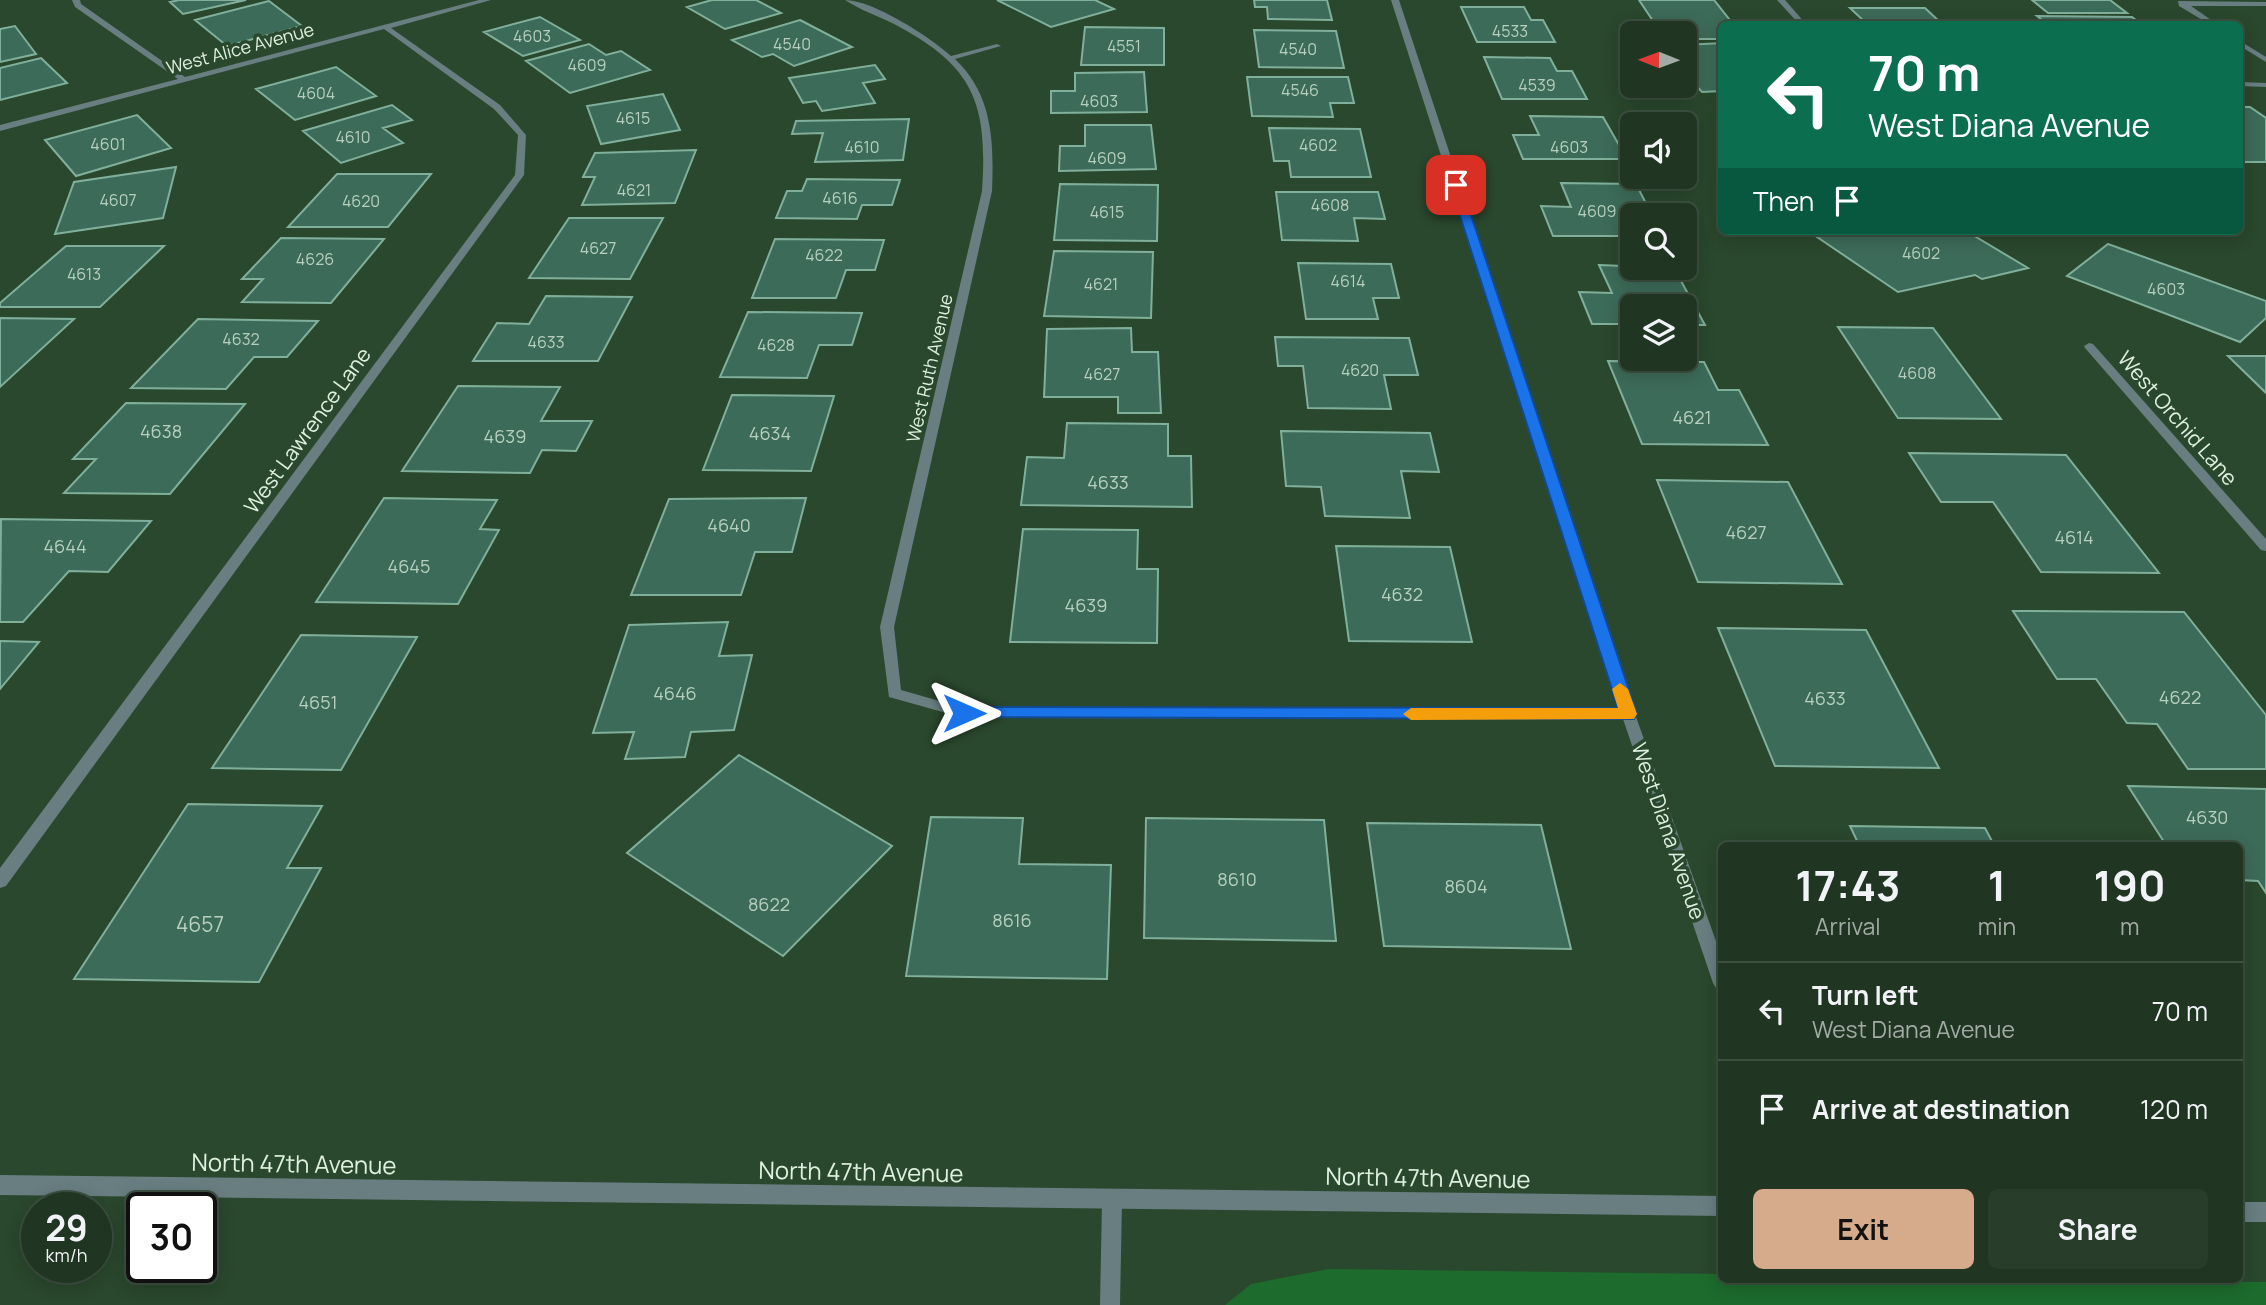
<!DOCTYPE html>
<style>
:root{--surface:#203622;--page:#283e2a;--text:#f1f3f6;--muted:#a2aba5;--line:#3d5040;--accent:#d6ab8b}
body{margin:0;font-family:Manrope,sans-serif;background:var(--page);color:var(--text);height:100vh;display:flex;flex-direction:column;font-size:26px;white-space:nowrap}
*{box-sizing:border-box;margin:0}
p{font-size:23px;color:var(--muted)}
.icon{flex:none;width:38px;height:38px;fill:none;stroke:currentColor;stroke-width:2;stroke-linecap:round;stroke-linejoin:round}
.map{position:relative;flex:1;overflow:hidden}
.panel{position:absolute;left:1718px;top:842px;width:525px;height:441px;display:flex;flex-direction:column;background:var(--surface);border-radius:10px;box-shadow:0 4px 18px #0003,0 0 0 2px var(--line)}
.panel>*{flex:none}
.banner{position:absolute;left:1718px;top:21px;width:525px;height:214px;border-radius:10px;box-shadow:0 4px 18px #0003,0 0 0 2px var(--line);background:#0b6e4f;color:#fff;overflow:hidden}
.needle{width:46px;rotate:271deg}
.tools{position:absolute;left:1620px;top:21px;display:grid;gap:14px}
.tools a{display:grid;place-items:center;width:77px;height:77px;border-radius:10px;background:var(--surface);box-shadow:0 4px 18px #0003,0 0 0 2px var(--line);font-size:35px}
.speed{position:absolute;left:21px;top:1192px;display:flex;gap:14px;font-size:35px;font-weight:700;text-align:center}
.speed>*{display:grid;place-content:center;width:91px;height:91px;border-radius:50%;background:var(--surface);box-shadow:0 4px 18px #0003,0 0 0 2px var(--line);line-height:1}
.speed small{font-size:18px;font-weight:400}
.speed .limit{border:4px solid #111;border-radius:10px;background:#fff;color:#111}
.pin{position:absolute;display:grid;place-items:center;width:60px;height:60px;color:#fff;margin:-30px;border-radius:14px;box-shadow:0 4px 10px #0006}
.me{position:absolute;width:77px;margin:-38px;rotate:90deg;stroke-linejoin:round;filter:drop-shadow(0 0 5px #0008)}
.turn{display:flex;align-items:center;gap:24px;height:147px;padding:0 35px;font-size:32px}
.turn .icon{width:91px;height:91px;stroke-width:2.5}
.turn b{display:block;font-size:49px;line-height:60px}
.then{display:flex;align-items:center;height:66px;padding:0 35px;background:#0003;gap:14px;font-size:26px}
.eta{display:flex;justify-content:space-evenly;align-items:center;height:119px;text-align:center}
.eta b{font-size:42px;font-weight:700;line-height:49px}
.cta{display:flex;gap:14px;margin-top:auto;padding:14px 35px}
.cta a{flex:1;height:80px;border-radius:10px;background:var(--accent);color:#111;font-size:28px;font-weight:700;line-height:80px;text-align:center}
.cta a+a{background:var(--page);color:var(--text)}
ul{padding:0;list-style:none}
li{display:flex;align-items:center;gap:21px;height:98px;padding:0 35px;border-top:2px solid var(--line)}
li div{flex:1}
li b{display:block;font-size:26px}
li em{font-style:normal}
.map>svg:first-child{display:block}
.green{fill:#1d6b2d}
.building{fill:#3d6b59;stroke:#80b09b;stroke-width:2}
.lines{fill:none;stroke-linecap:round;stroke-linejoin:round}
.minor{fill:#687e81;fill-rule:evenodd}
.tertiary{fill:#687e81;fill-rule:evenodd}
.route{fill:#1a73e8;stroke:#114b97;stroke-width:2}
.slow{fill:#f59e0b}
.labels{text-anchor:middle;dominant-baseline:central;stroke-width:7;stroke-linejoin:round;paint-order:stroke}
.far-number-label{font-size:16px;fill:#b6cfbe}
.far-street-label{font-size:18px;fill:#def0df;stroke:#2a482d}
.number-label{font-size:18px;fill:#b6cfbe}
.street-label{font-size:21px;fill:#def0df;stroke:#2a482d}
.near-number-label{font-size:21px;fill:#b6cfbe}
.near-street-label{font-size:24px;fill:#def0df;stroke:#2a482d}
</style>
<div class="map">
<svg width="2266" height="1305" viewBox="0 0 2266 1305">
<rect width="100%" height="100%" fill="#2a482d"/>
<path class="green" d="M 1329,1269 L 1722,1274 L 1722,1279 L 2266,1282 L 2266,1305 L 1225,1305 L 1251,1284 Z"/>
<path class="building" d="M 179,0 L 246,0 L 183,14 L 170,2 Z
M 712,0 L 756,0 L 781,13 L 725,29 L 687,7 Z
M 997,0 L 1095,0 L 1114,9 L 1051,27 Z
M 1254,0 L 1327,0 L 1332,20 L 1268,19 L 1267,7 L 1255,7 Z
M 1639,0 L 1714,0 L 1733,24 L 1722,24 L 1722,39 L 1685,39 L 1685,33 L 1661,33 Z
M 2032,0 L 2110,0 L 2127,13 L 2048,13 Z
M 269,1 L 302,26 L 227,46 L 195,20 Z
M 1461,7 L 1524,7 L 1531,20 L 1543,20 L 1555,42 L 1477,42 Z
M 1850,8 L 1925,8 L 1942,24 L 1867,24 Z
M 2037,16 L 2132,17 L 2141,24 L 2047,24 Z
M 540,17 L 580,40 L 523,56 L 484,32 Z
M 800,20 L 852,47 L 794,66 L 773,54 L 762,57 L 732,40 Z
M 15,26 L 36,54 L 0,62 L 0,29 Z
M 1085,27 L 1164,28 L 1164,65 L 1081,65 Z
M 1254,30 L 1336,31 L 1344,68 L 1259,67 Z
M 1722,43 L 1722,91 L 1702,92 L 1685,73 L 1685,45 Z
M 589,44 L 606,55 L 621,51 L 650,70 L 570,93 L 526,61 Z
M 1484,57 L 1550,58 L 1557,71 L 1572,71 L 1587,99 L 1502,99 Z
M 41,58 L 67,83 L 0,100 L 0,68 Z
M 875,65 L 885,79 L 863,83 L 875,103 L 822,111 L 816,101 L 803,103 L 789,78 Z
M 336,67 L 376,96 L 295,120 L 256,89 Z
M 1144,72 L 1147,112 L 1051,113 L 1051,91 L 1075,91 L 1075,73 Z
M 1247,77 L 1348,77 L 1354,103 L 1330,103 L 1333,117 L 1252,116 Z
M 663,94 L 680,130 L 601,144 L 587,106 Z
M 392,105 L 412,120 L 383,128 L 403,143 L 341,163 L 303,131 Z
M 2240,107 L 2250,107 L 2266,118 L 2266,162 L 2240,162 Z
M 137,115 L 171,148 L 76,176 L 45,140 Z
M 1530,116 L 1603,117 L 1627,159 L 1523,159 L 1513,135 L 1539,135 Z
M 909,119 L 903,160 L 815,162 L 823,133 L 792,134 L 796,121 Z
M 1085,125 L 1151,125 L 1156,169 L 1059,171 L 1060,146 L 1085,146 Z
M 1269,128 L 1360,129 L 1371,177 L 1291,177 L 1289,161 L 1274,161 Z
M 696,150 L 675,203 L 582,205 L 595,177 L 583,177 L 595,153 Z
M 176,167 L 163,218 L 55,234 L 74,182 Z
M 337,174 L 431,174 L 388,227 L 288,227 Z
M 807,179 L 900,180 L 892,205 L 862,205 L 857,219 L 776,218 L 787,191 L 802,191 Z
M 1561,183 L 1636,184 L 1652,215 L 1633,215 L 1633,236 L 1553,236 L 1541,206 L 1571,207 Z
M 1060,184 L 1158,185 L 1157,241 L 1054,240 Z
M 1276,192 L 1378,192 L 1385,219 L 1354,218 L 1358,241 L 1282,240 Z
M 569,218 L 663,218 L 630,279 L 529,278 Z
M 1847,231 L 1966,231 L 2028,268 L 1982,279 L 1975,275 L 1898,292 L 1817,237 Z
M 281,238 L 384,239 L 331,303 L 242,302 L 263,279 L 242,279 Z
M 775,239 L 884,240 L 875,270 L 846,270 L 836,298 L 752,298 Z
M 2108,244 L 2266,301 L 2266,318 L 2240,342 L 2067,276 Z
M 66,246 L 164,246 L 100,307 L 0,307 L 0,303 Z
M 1054,251 L 1153,252 L 1151,318 L 1044,316 Z
M 1298,263 L 1391,264 L 1399,298 L 1373,298 L 1378,319 L 1306,319 Z
M 1599,265 L 1674,268 L 1705,325 L 1685,325 L 1685,306 L 1633,306 L 1633,324 L 1592,324 L 1579,292 L 1612,293 Z
M 546,296 L 632,297 L 598,361 L 473,361 L 497,323 L 529,324 Z
M 748,312 L 862,313 L 852,345 L 819,345 L 807,378 L 720,377 Z
M 0,318 L 74,319 L 0,387 Z
M 198,319 L 318,321 L 287,357 L 254,357 L 226,389 L 131,388 Z
M 1838,327 L 1933,328 L 2001,419 L 1898,418 Z
M 1131,328 L 1132,352 L 1158,352 L 1161,413 L 1118,413 L 1118,397 L 1044,397 L 1047,329 Z
M 1275,337 L 1409,338 L 1418,375 L 1384,375 L 1391,409 L 1308,408 L 1303,366 L 1278,366 Z
M 2228,356 L 2266,356 L 2266,393 Z
M 1608,361 L 1704,362 L 1718,390 L 1739,390 L 1768,445 L 1642,444 Z
M 458,386 L 560,387 L 541,421 L 592,421 L 576,451 L 542,450 L 530,473 L 402,471 Z
M 732,395 L 834,396 L 811,471 L 703,470 Z
M 126,403 L 245,404 L 170,494 L 64,493 L 96,459 L 73,459 Z
M 1067,423 L 1168,424 L 1168,456 L 1191,456 L 1192,507 L 1021,505 L 1027,457 L 1064,458 Z
M 1281,431 L 1430,433 L 1439,472 L 1401,471 L 1410,518 L 1325,516 L 1321,487 L 1286,486 Z
M 1909,453 L 2066,455 L 2159,573 L 2041,572 L 1993,502 L 1941,502 Z
M 1657,480 L 1788,482 L 1842,584 L 1698,582 Z
M 384,498 L 497,500 L 480,529 L 499,530 L 458,604 L 316,602 Z
M 806,498 L 792,552 L 755,552 L 741,595 L 631,595 L 669,499 Z
M 1,519 L 151,521 L 108,572 L 69,571 L 23,622 L 0,622 Z
M 1023,529 L 1138,530 L 1137,569 L 1158,569 L 1157,643 L 1010,642 Z
M 1336,546 L 1450,547 L 1472,642 L 1349,641 Z
M 2013,611 L 2184,612 L 2266,715 L 2266,769 L 2188,769 L 2157,724 L 2127,723 L 2096,679 L 2057,679 Z
M 728,622 L 719,656 L 752,655 L 734,730 L 691,732 L 685,757 L 625,759 L 634,732 L 593,733 L 629,625 Z
M 1718,628 L 1866,630 L 1939,768 L 1775,766 Z
M 301,635 L 417,637 L 341,770 L 212,768 Z
M 0,641 L 39,642 L 0,689 Z
M 739,755 L 892,846 L 783,956 L 627,853 Z
M 2128,786 L 2266,789 L 2266,893 L 2258,881 L 2240,880 L 2240,845 L 2166,845 Z
M 188,804 L 322,806 L 287,868 L 321,868 L 259,982 L 74,979 Z
M 931,817 L 1023,818 L 1019,864 L 1111,865 L 1107,979 L 906,976 Z
M 1146,818 L 1324,820 L 1336,941 L 1144,938 Z
M 1367,823 L 1541,825 L 1571,949 L 1384,946 Z
M 1850,826 L 1985,828 L 1994,845 L 1859,845 Z"/>
<g class="lines">
<path class="minor" d="M 72,0 L 80,0 L 81,4 L 185,77 L 479,0 L 491,0 L 391,28 L 500,105 L 526,135 L 524,175 L 6,886 L 0,888 L 0,868 L 515,175 L 518,135 L 494,109 L 384,29 L 0,131 L 0,125 L 178,79 L 75,7 Z
M 845,0 C 873,0 930,37 951,56 L 997,44 L 1001,46 L 955,59 C 993,95 994,142 992,191 L 894,627 L 901,690 L 964,708 L 1619,709 L 1391,0 L 1399,0 L 1635,714 L 1722,958 L 1722,991 L 1716,988 L 1713,983 L 1623,719 L 964,718 L 889,697 L 880,627 L 982,191 C 988,103 974,66 894,24 C 878,16 860,10 845,0 Z
M 1777,0 L 1785,0 L 1806,24 L 1799,24 Z
M 2178,1 L 2266,2 L 2266,6 L 2191,6 L 2217,24 L 2209,24 L 2179,6 Z
M 2240,41 L 2266,57 L 2266,62 L 2240,46 Z
M 2240,82 L 2266,83 L 2266,87 L 2240,86 Z
M 2089,343 L 2093,344 L 2266,539 L 2266,551 L 2261,550 L 2085,348 L 2084,346 Z
M 1112,1190 L 1119,1193 L 1122,1200 L 1120,1305 L 1100,1305 L 1102,1200 L 1105,1193 Z"/>
<path class="tertiary" d="M 0,1175 L 1722,1196 L 1722,1216 L 0,1195 Z
M 2240,1202 L 2266,1202 L 2266,1222 L 2240,1222 Z"/>
</g>
<path class="route" d="M 1452,183 L 1461,185 L 1637,714 L 1634,719 L 958,717 L 955,713 L 964,707 L 1618,708 L 1450,185 Z"/>
<path class="slow" d="M 1620,683 L 1628,689 L 1637,714 L 1634,719 L 1411,720 L 1403,714 L 1411,708 L 1618,708 L 1612,689 Z"/>
<g class="labels">
<g class="far-number-label">
<text x="1510" y="31">4533</text>
<text x="532" y="36">4603</text>
<text x="792" y="44">4540</text>
<text x="1124" y="46">4551</text>
<text x="1298" y="49">4540</text>
<text x="587" y="65">4609</text>
<text x="1537" y="85">4539</text>
<text x="1300" y="90">4546</text>
<text x="316" y="93">4604</text>
<text x="1099" y="101">4603</text>
<text x="633" y="118">4615</text>
<text x="353" y="137">4610</text>
<text x="108" y="144">4601</text>
<text x="1318" y="145">4602</text>
<text x="862" y="147">4610</text>
<text x="1569" y="147">4603</text>
<text x="1107" y="158">4609</text>
<text x="634" y="190">4621</text>
<text x="840" y="198">4616</text>
<text x="118" y="200">4607</text>
<text x="361" y="201">4620</text>
<text x="1330" y="205">4608</text>
<text x="1597" y="211">4609</text>
<text x="1107" y="212">4615</text>
<text x="598" y="248">4627</text>
<text x="1921" y="253">4602</text>
<text x="824" y="255">4622</text>
<text x="315" y="259">4626</text>
<text x="84" y="274">4613</text>
<text x="1348" y="281">4614</text>
<text x="1101" y="284">4621</text>
<text x="2166" y="289">4603</text>
<text x="241" y="339">4632</text>
<text x="546" y="342">4633</text>
<text x="776" y="345">4628</text>
<text x="1360" y="370">4620</text>
<text x="1917" y="373">4608</text>
<text x="1102" y="374">4627</text>
</g>
<g class="far-street-label">
<text transform="translate(240 48) rotate(-15)">West Alice Avenue</text>
<text transform="translate(929 368) rotate(-77)">West Ruth Avenue</text>
</g>
<g class="number-label">
<text x="1692" y="417">4621</text>
<text x="161" y="431">4638</text>
<text x="770" y="433">4634</text>
<text x="505" y="436">4639</text>
<text x="1108" y="482">4633</text>
<text x="729" y="525">4640</text>
<text x="1746" y="532">4627</text>
<text x="2074" y="537">4614</text>
<text x="65" y="546">4644</text>
<text x="409" y="566">4645</text>
<text x="1402" y="594">4632</text>
<text x="1086" y="605">4639</text>
<text x="675" y="693">4646</text>
<text x="2180" y="697">4622</text>
<text x="1825" y="698">4633</text>
<text x="318" y="702">4651</text>
<text x="2207" y="817">4630</text>
<text x="1237" y="879">8610</text>
<text x="1466" y="886">8604</text>
<text x="769" y="904">8622</text>
<text x="1012" y="920">8616</text>
</g>
<g class="street-label">
<text transform="translate(2178 418) rotate(49)">West Orchid Lane</text>
<text transform="translate(307 430) rotate(-54)">West Lawrence Lane</text>
<text transform="translate(1669 831) rotate(71)">West Diana Avenue</text>
</g>
<g class="near-number-label">
<text x="200" y="924">4657</text>
</g>
<g class="near-street-label">
<text transform="translate(294 1163) rotate(1)">North 47th Avenue</text>
<text transform="translate(861 1171) rotate(1)">North 47th Avenue</text>
<text transform="translate(1428 1177) rotate(1)">North 47th Avenue</text>
</g>
</g>
</svg>
<div class="tools">
<a><svg class="needle" viewBox="-14 -14 28 28"><path d="M0-13l5 13h-10z" fill="#e53935"/><path d="M0 13l5-13h-10z" fill="#a2aba5"/></svg></a>
<a><svg class="icon" aria-label="sound" viewBox="0 0 24 24"><path d="M4 9h4l5-4v14l-5-4H4zM17 9q2 3 0 6"/></svg></a>
<a><svg class="icon" aria-label="search" viewBox="0 0 24 24"><circle cx="10" cy="10" r="6"/><path d="M15 15l6 6"/></svg></a>
<a><svg class="icon" aria-label="layers" viewBox="0 0 24 24"><path d="M12 4l9 5-9 5-9-5zM3 14l9 5 9-5"/></svg></a>
</div>
<div class="speed"><div>29<small>km/h</small></div><div class="limit">30</div></div>
<div class="pin" style="left:1456px;top:185px;background:#d93025"><svg class="icon" aria-label="arrive" viewBox="0 0 24 24"><path d="M6 21V4h12l-3 4 3 4H6"/></svg></div>
<svg class="me" style="left:964px;top:713px" viewBox="-20 -20 40 40"><path d="M0-17L14 15 0 8-14 15z" fill="#1a73e8" stroke="#fff" stroke-width="4"/></svg>
<div class="banner">
<div class="turn"><svg class="icon" aria-label="left" viewBox="0 0 24 24"><path d="M17 20v-9H6M10 6l-5 5 5 5"/></svg><div><b>70 m</b>West Diana Avenue</div></div>
<div class="then">Then<svg class="icon" aria-label="arrive" viewBox="0 0 24 24"><path d="M6 21V4h12l-3 4 3 4H6"/></svg></div>
</div>
<section class="panel">
<div class="eta">
<div><b>17:43</b><p>Arrival</p></div>
<div><b>1</b><p>min</p></div>
<div><b>190</b><p>m</p></div>
</div>
<ul>
<li><svg class="icon" aria-label="left" viewBox="0 0 24 24"><path d="M17 20v-9H6M10 6l-5 5 5 5"/></svg><div><b>Turn left</b><p>West Diana Avenue</p></div><em>70 m</em></li>
<li><svg class="icon" aria-label="arrive" viewBox="0 0 24 24"><path d="M6 21V4h12l-3 4 3 4H6"/></svg><div><b>Arrive at destination</b></div><em>120 m</em></li>
</ul>
<div class="cta"><a>Exit</a><a>Share</a></div>
</section>
</div>
